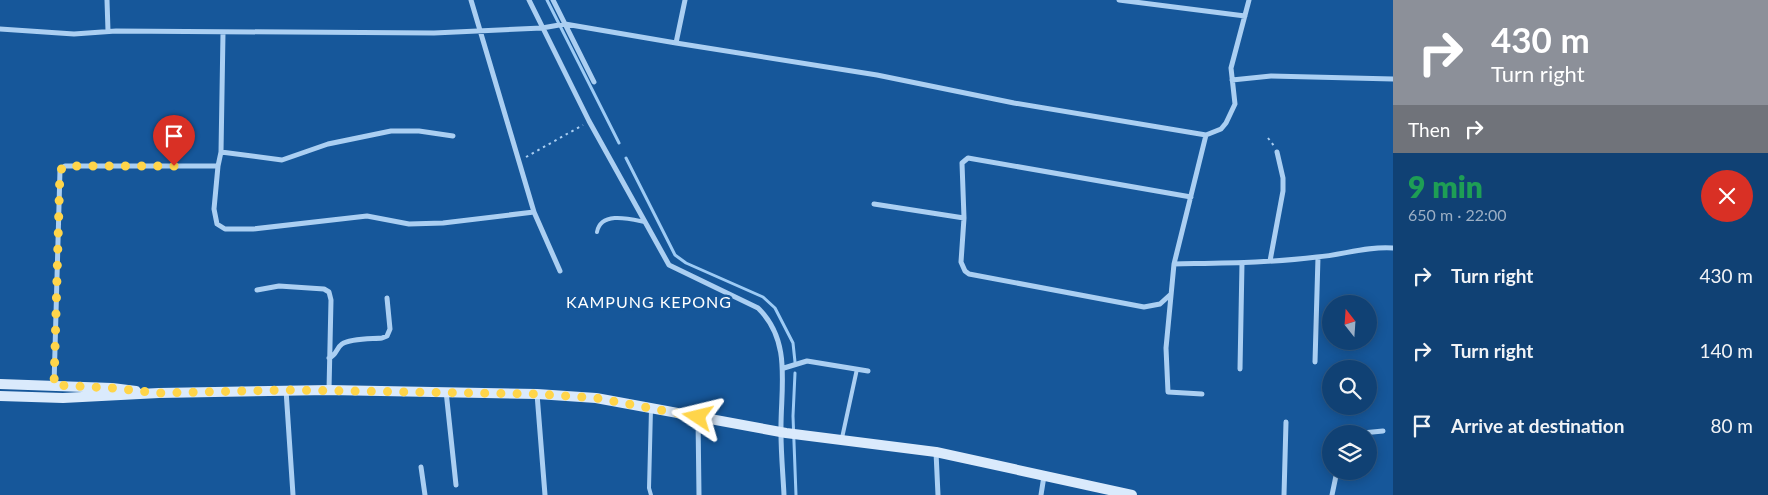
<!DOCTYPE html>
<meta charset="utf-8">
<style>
:root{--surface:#104174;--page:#194879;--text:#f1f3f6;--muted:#9cafc5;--line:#305a86}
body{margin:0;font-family:Lato,sans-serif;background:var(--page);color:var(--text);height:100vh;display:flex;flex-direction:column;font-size:19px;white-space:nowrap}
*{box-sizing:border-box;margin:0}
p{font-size:16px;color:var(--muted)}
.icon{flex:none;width:28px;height:28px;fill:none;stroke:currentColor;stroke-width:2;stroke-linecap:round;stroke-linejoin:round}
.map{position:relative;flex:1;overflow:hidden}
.drawer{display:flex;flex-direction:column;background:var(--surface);width:375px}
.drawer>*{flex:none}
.banner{background:#8c9099;color:#fff;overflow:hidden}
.needle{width:32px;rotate:343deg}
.tools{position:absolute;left:1322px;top:295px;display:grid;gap:10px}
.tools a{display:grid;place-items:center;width:55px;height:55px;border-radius:50%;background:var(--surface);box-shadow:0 2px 12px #0003,0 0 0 1px var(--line);font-size:25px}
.pin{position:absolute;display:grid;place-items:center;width:42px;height:42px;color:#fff;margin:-51px -21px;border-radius:50% 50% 50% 0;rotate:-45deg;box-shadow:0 0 5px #0007}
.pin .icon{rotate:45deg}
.me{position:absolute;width:55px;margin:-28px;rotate:280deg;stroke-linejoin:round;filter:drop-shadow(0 0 4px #0008)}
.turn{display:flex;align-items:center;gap:18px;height:105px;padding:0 15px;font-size:22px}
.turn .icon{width:65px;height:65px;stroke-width:2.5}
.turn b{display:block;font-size:35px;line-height:42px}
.then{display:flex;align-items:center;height:48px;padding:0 15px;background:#0003;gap:10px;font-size:19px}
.round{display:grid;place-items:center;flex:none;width:52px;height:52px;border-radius:26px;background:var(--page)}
.summary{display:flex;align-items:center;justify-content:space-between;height:85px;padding:0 15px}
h1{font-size:30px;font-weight:800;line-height:38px;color:#1e9e55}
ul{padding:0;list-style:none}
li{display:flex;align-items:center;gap:15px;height:75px;padding:0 15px}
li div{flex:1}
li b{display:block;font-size:19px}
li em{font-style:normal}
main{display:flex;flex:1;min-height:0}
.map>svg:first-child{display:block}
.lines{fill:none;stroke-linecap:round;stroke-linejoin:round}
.stream{stroke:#9dcbf5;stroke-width:3}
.path{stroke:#abcff2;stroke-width:2;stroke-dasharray:2.5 4;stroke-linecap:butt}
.lane{stroke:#abcff2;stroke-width:4}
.street{stroke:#abcff2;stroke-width:5}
.secondary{stroke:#daeafc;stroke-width:10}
.route{stroke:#ffd54a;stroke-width:9;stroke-dasharray:0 16.2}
.labels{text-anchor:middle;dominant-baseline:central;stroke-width:5;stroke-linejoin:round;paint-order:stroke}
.neighbourhood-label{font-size:16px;letter-spacing:1px;fill:#fff;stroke:#16579a}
</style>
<main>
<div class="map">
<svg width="1393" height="495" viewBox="0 0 1393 495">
<rect width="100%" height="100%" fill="#16579a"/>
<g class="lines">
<path class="stream" d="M 547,0 L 619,143
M 626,158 L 675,255 L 686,263 L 763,297 L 775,308 L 793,343 L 795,362
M 795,373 L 793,416 L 796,495"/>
<path class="path" d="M 1268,138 L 1274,146
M 526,157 L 583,125"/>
<path class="lane" d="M 597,232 C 601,211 630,219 645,222
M 651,409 L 649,488 L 651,495
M 842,438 L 857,369"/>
<path class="street" d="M 107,0 L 108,31
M 529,0 L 589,121 L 669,265 L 758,308 C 793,342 780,389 781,433 C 781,454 783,474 784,495
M 553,0 L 594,82
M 1119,0 L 1245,16
M 0,29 L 74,34 L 116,31 L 434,33 L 542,28 L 565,24 L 676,43 L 685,0
M 676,43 L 877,75 L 1014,103 L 1206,135 L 1221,129 L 1226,123 L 1235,104 L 1231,68 L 1249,0
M 1232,80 L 1271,76 L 1393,79
M 221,152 L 282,160 L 328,144 L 391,131 L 419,131 L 453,136
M 218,166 L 214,209 L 217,224 L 225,229 L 253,229 L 367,216 L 409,224 L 443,223 L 534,212 L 471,0
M 874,204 L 964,218
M 534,212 L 560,271
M 1270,261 L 1283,191 L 1283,178 L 1277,152
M 1174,264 C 1221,263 1269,263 1317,257 C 1342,255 1367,246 1393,248
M 257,290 L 279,286 L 324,289 L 329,292 L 331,300 L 329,390
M 1171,294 L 1160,304 L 1144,307 L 969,274 L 965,271 L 961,262 L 964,218 L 962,163 L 968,158 L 1191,197
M 329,358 C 337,355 336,348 342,344 C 351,338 372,339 382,338 L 387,336 L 390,329 L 387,298
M 1315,362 L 1318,257
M 784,368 L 807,361 L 868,371
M 1240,369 L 1242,263
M 54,385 L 60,170 L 65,166 L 218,166 L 221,152 L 223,33
M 286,390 L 293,495
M 446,391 L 456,485
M 537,394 L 545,495
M 1202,394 L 1168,392 L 1166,348 L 1174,264 L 1206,135
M 698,417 L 699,495
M 1352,434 L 1383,431
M 936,452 L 938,495
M 421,467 L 425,495
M 1041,495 L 1044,476
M 1284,495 L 1286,422
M 1332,495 L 1337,471"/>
<path class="secondary" d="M 0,384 L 112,388 L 136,391
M 0,396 L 63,398 L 159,393 L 329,390 L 537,394 L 596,398 L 786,433 L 936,452 L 1132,495"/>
</g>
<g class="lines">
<path class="route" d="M 174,166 L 66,166 L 60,170 L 54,385 L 112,388 L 159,393 L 286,390 L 537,394 L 596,398 L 698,417"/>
</g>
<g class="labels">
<g class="neighbourhood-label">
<text x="649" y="301">KAMPUNG KEPONG</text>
</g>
</g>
</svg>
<div class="tools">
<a><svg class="needle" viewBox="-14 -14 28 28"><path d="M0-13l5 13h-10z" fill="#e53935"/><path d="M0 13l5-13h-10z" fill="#9cafc5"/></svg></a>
<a><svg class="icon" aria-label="search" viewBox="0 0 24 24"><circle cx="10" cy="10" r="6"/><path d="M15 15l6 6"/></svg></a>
<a><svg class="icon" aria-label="layers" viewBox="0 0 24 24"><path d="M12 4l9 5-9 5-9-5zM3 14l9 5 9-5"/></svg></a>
</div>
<div class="pin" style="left:174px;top:166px;background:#d93025"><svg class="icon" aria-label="arrive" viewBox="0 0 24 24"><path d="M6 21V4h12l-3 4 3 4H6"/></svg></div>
<svg class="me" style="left:698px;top:417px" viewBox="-20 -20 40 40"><path d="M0-17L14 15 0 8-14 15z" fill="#ffd54a" stroke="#fff" stroke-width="4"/></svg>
</div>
<section class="drawer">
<div class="banner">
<div class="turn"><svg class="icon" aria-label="right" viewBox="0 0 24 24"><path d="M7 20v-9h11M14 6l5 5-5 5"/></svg><div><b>430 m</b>Turn right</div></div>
<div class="then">Then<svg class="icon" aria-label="right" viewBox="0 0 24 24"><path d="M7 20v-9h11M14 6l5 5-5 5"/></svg></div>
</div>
<div class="summary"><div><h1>9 min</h1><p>650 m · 22:00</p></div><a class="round" style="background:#d93025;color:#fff"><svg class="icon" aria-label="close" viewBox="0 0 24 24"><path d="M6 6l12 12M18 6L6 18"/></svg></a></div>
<ul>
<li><svg class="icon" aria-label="right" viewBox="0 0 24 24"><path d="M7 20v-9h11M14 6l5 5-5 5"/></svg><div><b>Turn right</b></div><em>430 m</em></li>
<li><svg class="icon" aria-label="right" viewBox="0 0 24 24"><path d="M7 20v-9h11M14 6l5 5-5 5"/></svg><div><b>Turn right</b></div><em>140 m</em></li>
<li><svg class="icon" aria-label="arrive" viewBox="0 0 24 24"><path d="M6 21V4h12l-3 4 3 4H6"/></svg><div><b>Arrive at destination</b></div><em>80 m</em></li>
</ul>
</section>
</main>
